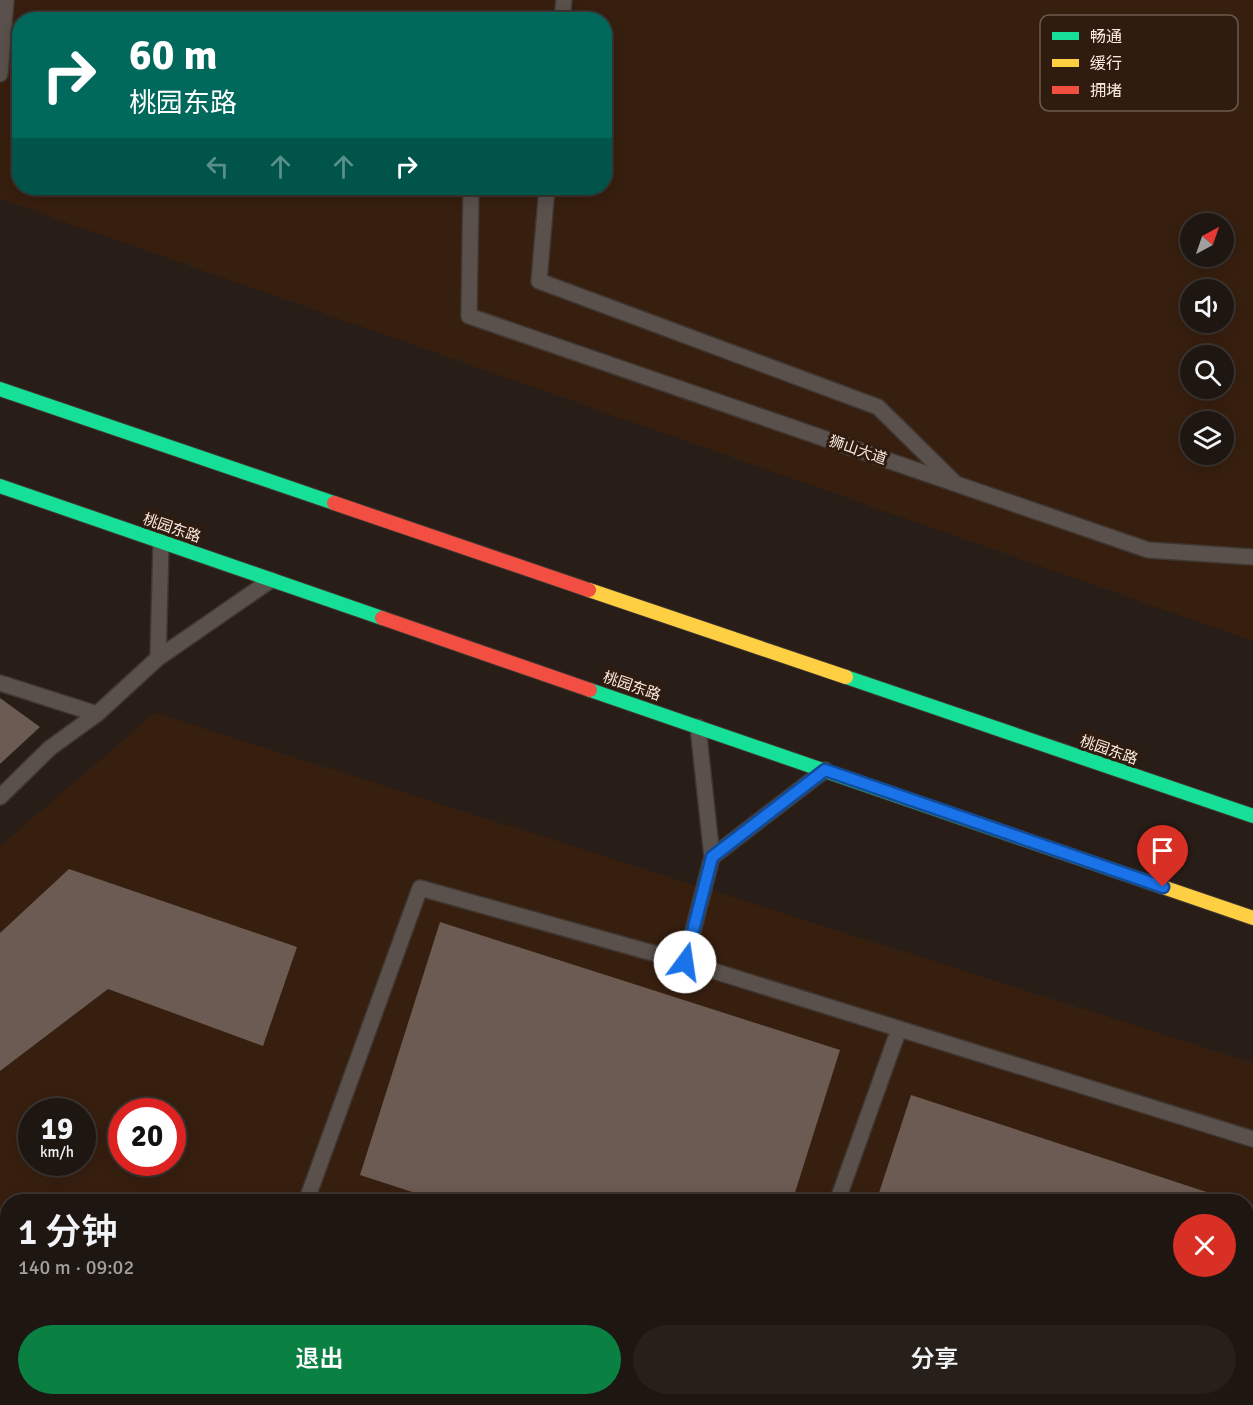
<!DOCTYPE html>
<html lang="zh">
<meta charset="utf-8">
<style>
:root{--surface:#1e1611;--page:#261f1a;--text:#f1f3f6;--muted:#a19f9f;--line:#3c3531;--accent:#0b8043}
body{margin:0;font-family:Signika,"Noto Sans SC",sans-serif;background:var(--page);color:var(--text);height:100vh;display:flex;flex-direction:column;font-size:22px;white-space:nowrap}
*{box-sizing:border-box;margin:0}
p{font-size:20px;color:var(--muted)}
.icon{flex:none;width:33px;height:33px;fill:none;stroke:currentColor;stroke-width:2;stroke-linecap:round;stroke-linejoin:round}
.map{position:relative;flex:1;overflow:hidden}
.details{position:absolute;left:0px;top:1194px;width:1254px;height:212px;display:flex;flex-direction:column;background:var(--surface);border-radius:24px 24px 0 0;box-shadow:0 3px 15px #0003,0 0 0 2px var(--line)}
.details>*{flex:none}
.banner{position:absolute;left:12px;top:12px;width:600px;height:183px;border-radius:24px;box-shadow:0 3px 15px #0003,0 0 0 2px var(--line);background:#00695c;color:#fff;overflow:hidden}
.needle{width:39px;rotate:40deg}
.tools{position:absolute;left:1180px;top:213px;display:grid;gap:12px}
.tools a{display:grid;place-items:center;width:54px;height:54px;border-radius:50%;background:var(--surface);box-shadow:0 3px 15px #0003,0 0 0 2px var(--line);font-size:30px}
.speed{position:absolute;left:18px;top:1098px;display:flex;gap:12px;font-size:30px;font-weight:700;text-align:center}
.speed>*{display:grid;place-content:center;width:78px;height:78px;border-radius:50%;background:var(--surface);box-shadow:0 3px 15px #0003,0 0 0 2px var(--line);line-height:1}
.speed small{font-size:15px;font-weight:400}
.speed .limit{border:9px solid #d22;background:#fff;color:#111}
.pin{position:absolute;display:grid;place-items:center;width:51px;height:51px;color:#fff;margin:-62px -26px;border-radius:50% 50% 50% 0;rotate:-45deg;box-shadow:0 0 6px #0007}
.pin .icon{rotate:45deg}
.me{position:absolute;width:66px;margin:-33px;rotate:14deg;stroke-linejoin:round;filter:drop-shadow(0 0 4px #0008)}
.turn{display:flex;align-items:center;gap:21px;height:126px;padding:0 18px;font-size:27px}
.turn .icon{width:78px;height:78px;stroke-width:2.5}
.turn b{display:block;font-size:42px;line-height:51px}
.lanes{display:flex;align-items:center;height:57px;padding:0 18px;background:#0003;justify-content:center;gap:30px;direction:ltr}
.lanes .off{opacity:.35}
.round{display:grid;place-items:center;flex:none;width:63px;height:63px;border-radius:32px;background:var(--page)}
.head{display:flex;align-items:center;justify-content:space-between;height:102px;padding:0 18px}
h1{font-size:36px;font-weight:600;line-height:45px}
.button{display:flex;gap:12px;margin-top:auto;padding:12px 18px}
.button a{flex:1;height:69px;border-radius:36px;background:var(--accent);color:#fff;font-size:24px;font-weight:600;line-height:69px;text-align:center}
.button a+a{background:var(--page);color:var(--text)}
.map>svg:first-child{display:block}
.built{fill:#371f0f;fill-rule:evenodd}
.building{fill:#6c5b52}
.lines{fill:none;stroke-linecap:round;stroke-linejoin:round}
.lane-casing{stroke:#403731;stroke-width:18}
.fast-casing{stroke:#403731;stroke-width:16}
.slow-casing{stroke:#403731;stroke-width:16}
.jam-casing{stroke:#403731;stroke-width:16}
.lane{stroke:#5a514c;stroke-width:15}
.fast{stroke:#16e098;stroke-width:14}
.slow{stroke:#ffcf43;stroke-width:14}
.jam{stroke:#f24e42;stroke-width:14}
.route-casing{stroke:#114b97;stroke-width:15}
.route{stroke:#1a73e8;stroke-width:10}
.labels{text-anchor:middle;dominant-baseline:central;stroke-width:6;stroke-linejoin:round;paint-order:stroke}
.street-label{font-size:15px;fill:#fbede4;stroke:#301b0f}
.key{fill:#301b0f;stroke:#6d5a4f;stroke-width:1.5}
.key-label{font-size:16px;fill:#fbede4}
</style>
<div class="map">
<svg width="1253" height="1405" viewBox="0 0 1253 1405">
<rect width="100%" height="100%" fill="#281d17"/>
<path class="built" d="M 0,0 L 1253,0 L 1253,641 L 0,199 ZM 20,20 L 604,20 L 604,188 L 20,188 ZM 1191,224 L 1224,224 L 1224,256 L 1191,256 ZM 1191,290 L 1224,290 L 1224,322 L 1191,322 ZM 1191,356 L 1224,356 L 1224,388 L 1191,388 ZM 1191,422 L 1224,422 L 1224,454 L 1191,454 Z
M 155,713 L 1253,1063 L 1253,1405 L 0,1405 L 0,846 ZM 32,1112 L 82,1112 L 82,1162 L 32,1162 ZM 122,1112 L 172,1112 L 172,1162 L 122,1162 ZM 8,1202 L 1246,1202 L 1246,1398 L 8,1398 Z"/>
<path class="building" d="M 0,698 L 40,727 L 0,764 Z
M 69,869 L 297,947 L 263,1046 L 108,989 L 0,1071 L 0,933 Z
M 440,922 L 840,1050 L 792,1202 L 443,1202 L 360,1175 Z
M 911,1095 L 1234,1201 L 1234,1202 L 876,1202 Z
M 0,1329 L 8,1337 L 8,1398 L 63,1398 L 70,1405 L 0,1405 Z
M 285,1398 L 707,1398 L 704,1405 L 282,1405 Z
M 1051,1398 L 1191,1398 L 1189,1405 L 1071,1405 Z"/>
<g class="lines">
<defs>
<path id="lane" d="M 562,20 L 564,0
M 0,74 L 6,0
M 471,188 L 469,316 L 1148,550 L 1253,557
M 547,188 L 539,281 L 878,407 L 953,481
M 158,658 L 161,542
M 0,683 L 97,714 L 158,658 L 271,580
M 698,727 L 712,857 L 825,770
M 0,797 L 50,748 L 97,714
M 685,962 L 712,857
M 306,1202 L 420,888 L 685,962 L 1253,1139
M 837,1202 L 899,1029
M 908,1398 L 930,1405
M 233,1405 L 235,1398
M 765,1405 L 767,1398
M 1245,1405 L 1253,1381"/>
<path id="fast" d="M 0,389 L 334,503
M 0,486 L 382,618
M 846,677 L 1253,816
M 590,690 L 1151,883"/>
<path id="slow" d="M 589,590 L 846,677
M 1151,883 L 1253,918"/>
<path id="jam" d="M 334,503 L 589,590
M 382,618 L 590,690"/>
</defs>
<use href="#lane" class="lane-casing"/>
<use href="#fast" class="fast-casing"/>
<use href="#slow" class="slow-casing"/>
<use href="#jam" class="jam-casing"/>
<use href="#lane" class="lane"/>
<use href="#fast" class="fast"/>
<use href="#slow" class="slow"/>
<use href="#jam" class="jam"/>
</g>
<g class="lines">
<defs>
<path id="route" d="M 685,962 L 712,857 L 825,770 L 1163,887"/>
</defs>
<use href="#route" class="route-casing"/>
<use href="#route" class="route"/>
</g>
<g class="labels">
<g class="street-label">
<text transform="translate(858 450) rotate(19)">狮山大道</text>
<text transform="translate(172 528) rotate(19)">桃园东路</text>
<text transform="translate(632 686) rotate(19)">桃园东路</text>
<text transform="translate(1109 750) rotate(19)">桃园东路</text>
</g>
</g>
<rect x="1040" y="15" width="198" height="96" rx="9" class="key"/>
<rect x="1052" y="32" width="27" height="8" fill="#16e098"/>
<rect x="1052" y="59" width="27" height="8" fill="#ffcf43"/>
<rect x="1052" y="86" width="27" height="8" fill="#f24e42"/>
<g class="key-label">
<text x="1090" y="42">畅通</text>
<text x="1090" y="69">缓行</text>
<text x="1090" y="96">拥堵</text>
</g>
</svg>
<div class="tools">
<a><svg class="needle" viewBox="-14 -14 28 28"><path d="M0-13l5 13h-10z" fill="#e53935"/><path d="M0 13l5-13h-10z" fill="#a19f9f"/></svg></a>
<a><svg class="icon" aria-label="sound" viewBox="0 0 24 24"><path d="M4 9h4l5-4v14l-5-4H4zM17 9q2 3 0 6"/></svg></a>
<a><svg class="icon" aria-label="search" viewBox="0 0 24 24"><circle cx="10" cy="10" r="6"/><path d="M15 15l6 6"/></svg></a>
<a><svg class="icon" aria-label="layers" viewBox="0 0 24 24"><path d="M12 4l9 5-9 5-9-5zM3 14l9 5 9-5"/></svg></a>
</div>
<div class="speed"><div>19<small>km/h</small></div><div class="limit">20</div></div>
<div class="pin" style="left:1163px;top:887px;background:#d93025"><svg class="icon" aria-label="arrive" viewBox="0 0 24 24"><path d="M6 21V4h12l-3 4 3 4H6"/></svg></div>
<svg class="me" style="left:685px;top:962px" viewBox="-20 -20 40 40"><circle r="19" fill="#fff"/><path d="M0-13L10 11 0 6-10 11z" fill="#1a73e8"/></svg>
<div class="banner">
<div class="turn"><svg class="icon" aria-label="right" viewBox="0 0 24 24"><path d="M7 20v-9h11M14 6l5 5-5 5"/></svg><div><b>60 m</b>桃园东路</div></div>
<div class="lanes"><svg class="icon off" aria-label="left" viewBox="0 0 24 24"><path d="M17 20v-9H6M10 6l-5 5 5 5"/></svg><svg class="icon off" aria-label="ahead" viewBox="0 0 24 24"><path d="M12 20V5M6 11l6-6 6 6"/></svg><svg class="icon off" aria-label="ahead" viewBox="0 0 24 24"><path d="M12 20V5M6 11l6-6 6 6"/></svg><svg class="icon" aria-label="right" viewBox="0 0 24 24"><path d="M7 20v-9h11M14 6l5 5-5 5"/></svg></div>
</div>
<section class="details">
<div class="head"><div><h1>1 分钟</h1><p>140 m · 09:02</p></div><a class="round" style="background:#d93025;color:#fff"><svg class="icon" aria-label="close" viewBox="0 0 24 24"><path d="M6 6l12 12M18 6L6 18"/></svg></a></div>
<div class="button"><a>退出</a><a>分享</a></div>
</section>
</div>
